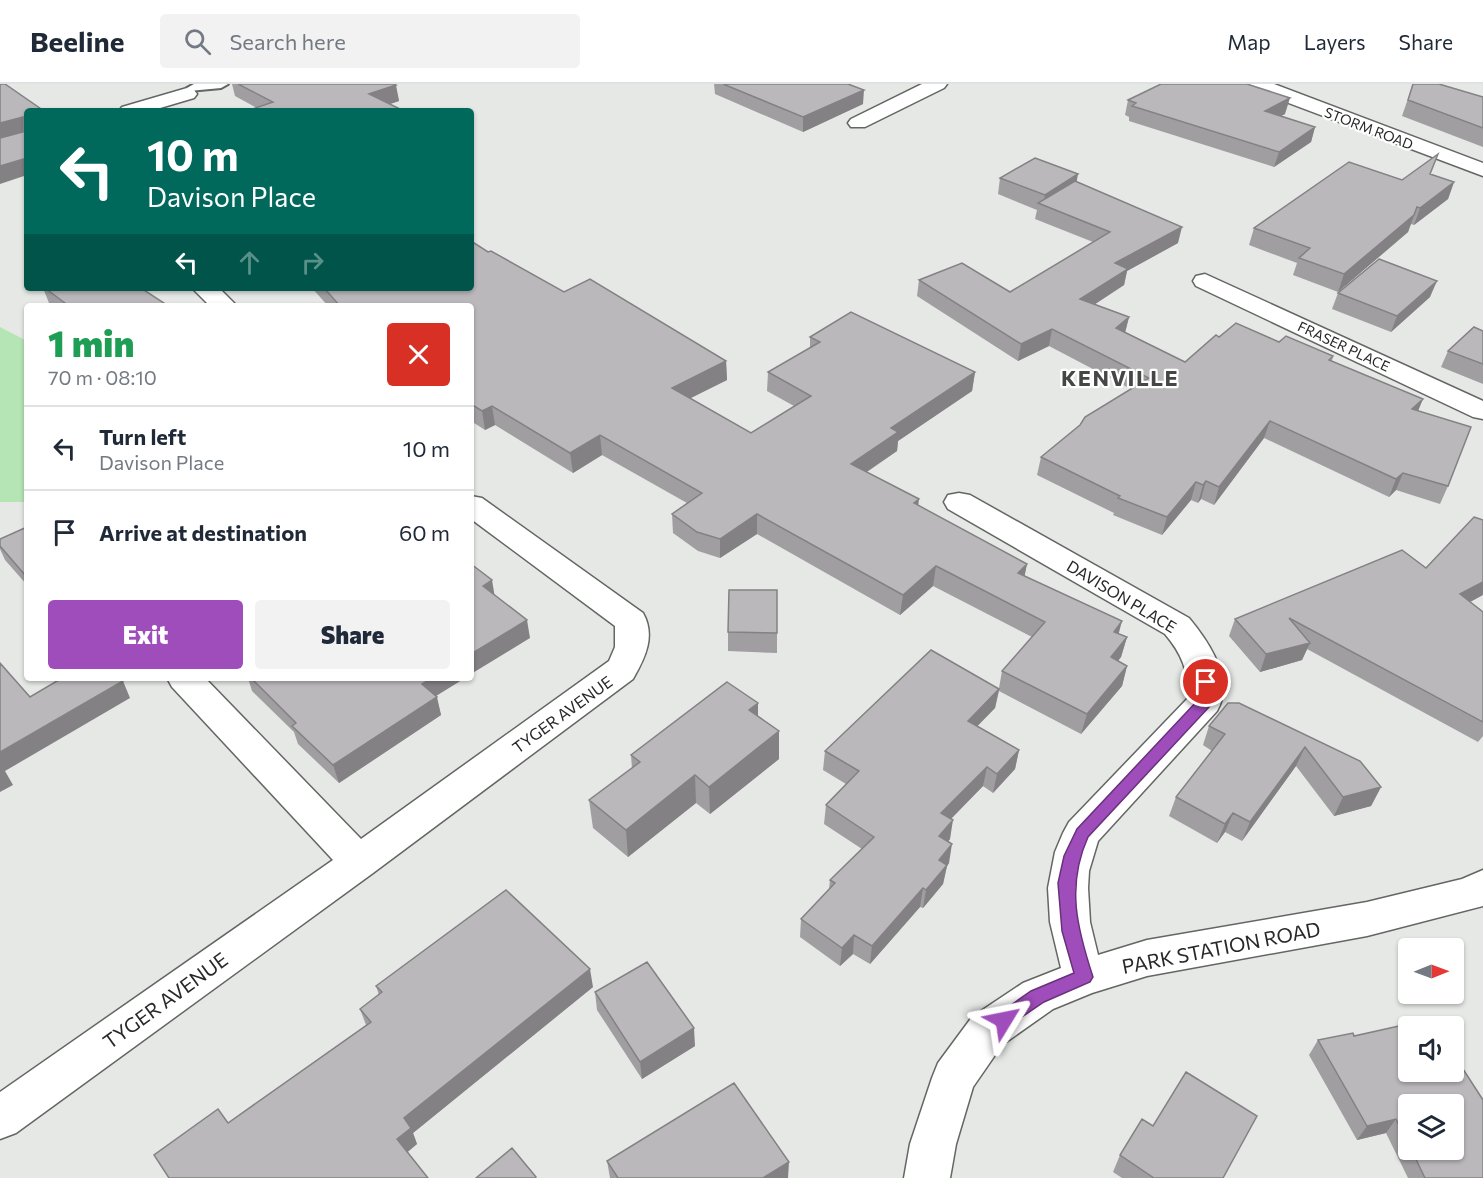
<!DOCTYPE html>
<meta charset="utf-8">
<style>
:root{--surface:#fff;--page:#f2f2f3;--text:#1f2937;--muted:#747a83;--line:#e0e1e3;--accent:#a04dbc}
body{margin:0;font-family:Commissioner,sans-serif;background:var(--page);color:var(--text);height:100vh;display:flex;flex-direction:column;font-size:22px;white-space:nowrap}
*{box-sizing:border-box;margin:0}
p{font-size:20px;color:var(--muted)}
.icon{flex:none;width:33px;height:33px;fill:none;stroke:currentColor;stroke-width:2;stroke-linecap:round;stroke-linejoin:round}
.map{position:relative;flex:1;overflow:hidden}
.panel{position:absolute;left:24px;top:219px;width:450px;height:378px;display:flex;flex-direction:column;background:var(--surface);border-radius:6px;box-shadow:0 2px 4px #0004}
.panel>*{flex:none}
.banner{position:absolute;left:24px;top:24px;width:450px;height:183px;border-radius:6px;box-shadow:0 2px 4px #0004;background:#00695c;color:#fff;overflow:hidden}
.needle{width:39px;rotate:89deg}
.tools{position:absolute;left:1398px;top:854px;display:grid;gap:12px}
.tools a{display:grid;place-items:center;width:66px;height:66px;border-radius:6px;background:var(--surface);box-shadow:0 2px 4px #0004;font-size:30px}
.pin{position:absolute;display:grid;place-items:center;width:51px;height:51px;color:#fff;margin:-26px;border:3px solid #fff;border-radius:50%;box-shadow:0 2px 6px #0007}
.me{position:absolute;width:66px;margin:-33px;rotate:55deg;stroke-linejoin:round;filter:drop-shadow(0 0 4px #0008)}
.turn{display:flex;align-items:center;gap:21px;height:126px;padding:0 24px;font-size:27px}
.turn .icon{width:78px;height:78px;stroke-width:2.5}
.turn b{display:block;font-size:42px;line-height:51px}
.lanes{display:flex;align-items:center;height:57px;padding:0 24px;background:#0003;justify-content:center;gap:30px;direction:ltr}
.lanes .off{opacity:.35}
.round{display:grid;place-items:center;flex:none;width:63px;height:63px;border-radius:6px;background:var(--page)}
.overview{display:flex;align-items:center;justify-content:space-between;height:102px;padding:0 24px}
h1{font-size:36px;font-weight:800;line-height:45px;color:#1e9e55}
.primary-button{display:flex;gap:12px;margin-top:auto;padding:12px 24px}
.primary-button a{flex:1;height:69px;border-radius:6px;background:var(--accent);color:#fff;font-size:24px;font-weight:800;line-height:69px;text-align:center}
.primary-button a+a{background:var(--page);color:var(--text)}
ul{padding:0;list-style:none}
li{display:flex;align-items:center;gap:18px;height:84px;padding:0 24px;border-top:2px solid var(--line)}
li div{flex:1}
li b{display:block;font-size:22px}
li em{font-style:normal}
header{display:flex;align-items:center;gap:36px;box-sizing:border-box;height:84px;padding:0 30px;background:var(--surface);border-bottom:2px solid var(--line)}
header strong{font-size:28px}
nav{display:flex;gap:33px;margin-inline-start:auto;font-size:21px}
.search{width:420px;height:54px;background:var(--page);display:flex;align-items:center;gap:15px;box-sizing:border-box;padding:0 21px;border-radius:6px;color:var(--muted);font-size:22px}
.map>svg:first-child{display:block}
.green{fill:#b5e5b5}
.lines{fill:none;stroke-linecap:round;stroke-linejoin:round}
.service-casing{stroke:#636663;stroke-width:4}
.minor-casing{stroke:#636663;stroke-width:3}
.service{fill:#fff;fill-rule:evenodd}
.minor{fill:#fff;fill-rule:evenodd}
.wall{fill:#a19ea2;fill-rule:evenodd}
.shaded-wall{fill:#838184}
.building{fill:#bbb8bc;stroke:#838184;stroke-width:1.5}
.route{fill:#a04dbc;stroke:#68327a;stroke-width:1.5}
.labels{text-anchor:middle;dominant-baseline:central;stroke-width:4.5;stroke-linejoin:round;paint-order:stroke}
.far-street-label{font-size:14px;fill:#272827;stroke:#fff}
.street-label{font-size:16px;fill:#272827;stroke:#fff}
.near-street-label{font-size:20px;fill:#272827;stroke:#fff}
.district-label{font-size:22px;font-weight:bold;letter-spacing:1.5px;fill:#454745;stroke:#fff}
</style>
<header>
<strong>Beeline</strong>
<div class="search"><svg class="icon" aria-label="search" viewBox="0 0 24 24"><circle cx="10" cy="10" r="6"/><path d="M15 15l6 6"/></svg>Search here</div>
<nav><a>Map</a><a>Layers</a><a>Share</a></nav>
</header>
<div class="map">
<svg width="1483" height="1094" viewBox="0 0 1483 1094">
<rect width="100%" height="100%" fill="#e5e8e5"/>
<path class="green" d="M 0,243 L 27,257 L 27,418 L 0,418 Z"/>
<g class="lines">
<defs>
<path id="service" d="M 194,0 L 228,0 L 221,4 L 189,7 L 187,4 Z"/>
<path id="minor" d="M 922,0 L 947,0 L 944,4 L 865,43 L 851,43 L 848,39 L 851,35 Z
M 1246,0 L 1274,0 L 1483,79 L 1483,92 L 1249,4 Z
M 187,4 L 194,6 L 197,10 L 194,14 L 150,27 L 119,27 L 122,23 Z
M 1205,190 L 1483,317 L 1483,335 L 1473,333 L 1196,202 L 1193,197 L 1196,192 Z
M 192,204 L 219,204 L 237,222 L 210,222 Z
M 959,409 L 970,411 L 1189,534 C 1209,558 1235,596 1217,627 L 1098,757 L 1089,787 L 1088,804 L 1090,838 L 1098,871 L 1147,856 L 1367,818 L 1462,795 L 1483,786 L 1483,822 L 1367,852 L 1147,892 L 1092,909 L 1053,925 L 1002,961 L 973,1003 L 956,1060 L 950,1094 L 904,1094 L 910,1060 L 932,994 L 938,979 L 972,933 L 1023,899 L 1061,884 L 1050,838 L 1048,804 L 1055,768 L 1063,749 L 1069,738 L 1188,614 C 1189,588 1182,570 1165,550 L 948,425 L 944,418 L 948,411 Z
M 471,412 L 482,414 L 643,529 C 656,552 645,574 633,595 L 373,789 L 16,1049 L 0,1055 L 0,1008 L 333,776 L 172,603 L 167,594 L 205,594 L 361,755 L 609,577 L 615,563 L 615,542 L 471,435 Z"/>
</defs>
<use href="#service" class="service-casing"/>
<use href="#minor" class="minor-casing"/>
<use href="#service" class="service"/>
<use href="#minor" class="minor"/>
</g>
<path class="wall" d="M 232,0 L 395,0 L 399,17 L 390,20 L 257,24 L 235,12 Z
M 714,0 L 848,0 L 863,20 L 803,48 L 715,10 Z
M 1413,0 L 1483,13 L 1483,63 L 1402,32 Z
M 1128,16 L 1285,30 L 1281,32 L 1315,43 L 1311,58 L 1274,83 L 1129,37 L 1129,33 L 1125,31 Z
M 1430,91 L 1454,98 L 1448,115 L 1414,141 L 1411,140 L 1408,148 L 1338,208 L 1293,191 L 1297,179 L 1249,161 L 1254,144 L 1402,96 Z
M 1000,94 L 1077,98 L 1178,159 L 1127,187 L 1124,201 L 1095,220 L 1129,233 L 1125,248 L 1185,278 L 1219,253 L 1279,258 L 1333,272 L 1332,277 L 1418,327 L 1448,402 L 1440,420 L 1396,406 L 1389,413 L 1264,354 L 1214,421 L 1201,415 L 1198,419 L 1191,416 L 1162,451 L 1113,431 L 1114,429 L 1037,391 L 1041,373 L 1131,305 L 1049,262 L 1018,277 L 917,212 L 919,196 L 1010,208 L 1093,158 L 1035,135 L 1037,126 L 998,110 Z
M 488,168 L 564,208 L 726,277 L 727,296 L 690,314 L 751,349 L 794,322 L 767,307 L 768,288 L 810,264 L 810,253 L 975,288 L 972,307 L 898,357 L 897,367 L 867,388 L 918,422 L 1027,480 L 1024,492 L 1119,550 L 1127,553 L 1121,573 L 1118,577 L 1127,582 L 1122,602 L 1081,650 L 999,607 L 995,624 L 977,642 L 1019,666 L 1015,685 L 993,709 L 983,702 L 951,735 L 950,755 L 948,758 L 949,779 L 947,782 L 943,800 L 923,824 L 920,823 L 870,880 L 853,870 L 840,882 L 800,853 L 801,835 L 829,805 L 830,796 L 862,765 L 824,740 L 826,721 L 846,700 L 823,686 L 825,667 L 999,604 L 1002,587 L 1032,553 L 933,502 L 900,531 L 757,450 L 720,474 L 698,467 L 673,449 L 672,430 L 687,419 L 602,371 L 573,389 L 495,341 L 485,346 L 471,337 L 471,222 L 328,222 L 312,204 L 471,204 Z
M 43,204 L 141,204 L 165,222 L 54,222 L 49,219 Z
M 1338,209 L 1430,213 L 1391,248 L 1332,225 Z
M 1483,247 L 1483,300 L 1441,283 L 1448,267 Z
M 27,443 L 27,501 L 5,476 L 0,465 L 0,455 Z
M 1426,484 L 1483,528 L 1483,652 L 1478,658 L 1307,565 L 1302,576 L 1260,588 L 1229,552 L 1235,535 Z
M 728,548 L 777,549 L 777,569 L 728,567 Z
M 248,594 L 465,594 L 436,612 L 441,631 L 339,699 L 298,660 L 294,648 L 252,607 Z
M 1228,619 L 1381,703 L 1371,722 L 1334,732 L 1296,682 L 1242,757 L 1225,748 L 1217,759 L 1169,732 L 1176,713 L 1212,667 L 1203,661 L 1209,642 Z
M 758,632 L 779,675 L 710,730 L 696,719 L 628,773 L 593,744 L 589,716 L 632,685 L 631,671 Z
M 376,902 L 593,903 L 413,1049 L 417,1060 L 407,1068 L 228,1039 L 366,941 L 360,925 L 379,911 Z
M 595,908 L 695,962 L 642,995 L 597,926 Z
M 1354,952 L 1483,1094 L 1408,1094 L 1386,1049 L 1357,1056 L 1309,971 L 1318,956 ZM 1408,1020 L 1454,1065 L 1408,1065 Z
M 1120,1071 L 1223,1094 L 1122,1094 L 1113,1088 Z
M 607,1077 L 788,1094 L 610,1094 Z"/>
<path class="shaded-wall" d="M 396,1 L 399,17 L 372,26 L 369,10 Z
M 864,6 L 863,20 L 803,48 L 803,33 Z
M 1290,14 L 1285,30 L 1261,42 L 1265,27 Z
M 23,33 L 27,49 L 0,55 L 0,39 Z
M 1315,43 L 1311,58 L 1274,83 L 1279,68 Z
M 27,74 L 27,91 L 0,100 L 0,82 Z
M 1078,90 L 1075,107 L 1043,121 L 1045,111 Z
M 1454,98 L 1448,115 L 1414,141 L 1420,124 Z
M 1417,123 L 1408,148 L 1338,208 L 1344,190 Z
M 1182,143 L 1178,159 L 1127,187 L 1124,201 L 1077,232 L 1080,215 L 1115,179 Z
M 1437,197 L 1430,213 L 1391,248 L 1397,232 Z
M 1129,233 L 1125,249 L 1116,244 Z
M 1052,245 L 1049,262 L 1018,277 L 1021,260 Z
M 726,277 L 727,296 L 673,323 L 672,304 Z
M 975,288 L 972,307 L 898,357 L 897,367 L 850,399 L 851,380 L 891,344 Z
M 1423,315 L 1416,332 L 1412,325 Z
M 492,322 L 495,341 L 485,346 L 482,327 Z
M 1270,337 L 1264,354 L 1214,421 L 1219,403 Z
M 600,351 L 602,371 L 573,389 L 570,369 Z
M 1403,389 L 1396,406 L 1389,413 L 1396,395 Z
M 1206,397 L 1201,415 L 1198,419 L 1203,401 Z
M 1196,398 L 1191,416 L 1162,451 L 1167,433 Z
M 919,415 L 917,434 L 914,419 Z
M 757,430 L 757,450 L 720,474 L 720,455 Z
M 1027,480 L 1023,500 L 1018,489 Z
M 936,482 L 933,502 L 900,531 L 903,511 Z
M 492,496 L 495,514 L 483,502 Z
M 1483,498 L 1483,511 L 1452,528 L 1460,510 Z
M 527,536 L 530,554 L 471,590 L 471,570 Z
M 1122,537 L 1117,556 L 1114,548 Z
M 1127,553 L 1121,573 L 1105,593 L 1111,573 Z
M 1310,559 L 1302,576 L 1260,588 L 1266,570 Z
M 1127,582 L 1122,602 L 1081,650 L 1087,630 Z
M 432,594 L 465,594 L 426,618 L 422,600 Z
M 123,597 L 130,614 L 5,687 L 13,701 L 0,708 L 0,668 Z
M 999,605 L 995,624 L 964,656 L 968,637 Z
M 437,613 L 441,631 L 339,699 L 333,681 Z
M 758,619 L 758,647 L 749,626 Z
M 779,647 L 779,675 L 710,730 L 709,703 Z
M 1305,663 L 1296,682 L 1242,757 L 1250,738 Z
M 1019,666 L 1015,685 L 993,709 L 997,690 Z
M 987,683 L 983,702 L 938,748 L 941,729 Z
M 695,691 L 696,719 L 628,773 L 626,746 Z
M 1381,703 L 1371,722 L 1334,732 L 1343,713 Z
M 1233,729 L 1225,748 L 1217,759 L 1225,740 Z
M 953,736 L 950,755 L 936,771 L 939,752 Z
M 952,760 L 949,779 L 947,782 L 943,800 L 923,824 L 926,806 L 939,776 Z
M 923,804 L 920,823 L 870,880 L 872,862 Z
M 854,851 L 853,870 L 840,882 L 842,864 Z
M 590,885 L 593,903 L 413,1049 L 417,1060 L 403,1072 L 397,1055 L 404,1034 Z
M 694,944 L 695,962 L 642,995 L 640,978 Z
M 1396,1035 L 1386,1049 L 1357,1056 L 1367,1042 Z
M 789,1078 L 788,1094 L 763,1094 Z"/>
<path class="building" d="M 0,0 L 5,0 L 44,27 L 27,27 L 27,74 L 0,82 L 0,54 L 23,48 L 23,33 L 0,39 Z
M 238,0 L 394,0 L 396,1 L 369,10 L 404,27 L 247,27 L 273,18 Z
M 723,0 L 848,0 L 864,6 L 803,33 Z
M 1161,0 L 1247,0 L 1290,14 L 1265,27 L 1315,43 L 1279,68 L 1132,22 L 1136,19 L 1128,16 Z
M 1413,0 L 1439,0 L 1483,13 L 1483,44 L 1408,16 Z
M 1438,70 L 1430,90 L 1454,98 L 1420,124 L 1417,123 L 1414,131 L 1344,190 L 1299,174 L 1310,164 L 1254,144 L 1349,78 L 1402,96 Z
M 1035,74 L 1078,90 L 1045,111 L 1000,94 Z
M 1075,97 L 1182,143 L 1115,179 L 1128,185 L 1080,215 L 1129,233 L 1116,244 L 1185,278 L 1216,251 L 1219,253 L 1236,239 L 1279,258 L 1286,252 L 1333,272 L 1329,276 L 1423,315 L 1412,325 L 1471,343 L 1448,402 L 1403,389 L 1396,395 L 1270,337 L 1219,403 L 1206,397 L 1203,401 L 1196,398 L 1167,433 L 1118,414 L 1120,412 L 1041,373 L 1080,341 L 1085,333 L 1149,294 L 1052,245 L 1021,260 L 919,196 L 962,179 L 1010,208 L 1110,148 L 1038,119 Z
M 471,157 L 488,168 L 491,167 L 564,208 L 590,195 L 726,277 L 672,304 L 751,349 L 811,312 L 768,288 L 820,258 L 810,253 L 851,228 L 975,288 L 891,344 L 898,348 L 851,380 L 919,415 L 914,419 L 1027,480 L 1018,489 L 1122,537 L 1114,548 L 1127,553 L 1111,573 L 1127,582 L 1087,630 L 1002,587 L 1045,538 L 936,482 L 903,511 L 757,430 L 720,455 L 697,448 L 672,430 L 702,409 L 600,351 L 570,369 L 492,322 L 482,327 L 471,320 L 471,222 L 340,222 L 324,204 L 471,204 Z
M 1379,175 L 1437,197 L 1397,232 L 1338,209 Z
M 45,204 L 141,204 L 164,219 L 157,222 L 69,222 Z
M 1474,243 L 1483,247 L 1483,280 L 1448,267 Z
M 1474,433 L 1483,436 L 1483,498 L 1460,510 L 1483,528 L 1483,638 L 1289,534 L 1310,559 L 1266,570 L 1235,535 L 1402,466 L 1426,484 Z
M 27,443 L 27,491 L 25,491 L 0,462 L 0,455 Z
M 471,480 L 492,496 L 483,502 L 527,536 L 471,570 Z
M 729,506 L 777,506 L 777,549 L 728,548 Z
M 931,566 L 999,605 L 968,637 L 1019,666 L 997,690 L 987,683 L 941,729 L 953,736 L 939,752 L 952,760 L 939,776 L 947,781 L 926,806 L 923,804 L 872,862 L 854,851 L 842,864 L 801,835 L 835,799 L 830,796 L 874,753 L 826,721 L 859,687 L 825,667 Z
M 0,579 L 30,613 L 62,594 L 119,594 L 123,597 L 0,668 Z
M 251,594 L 432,594 L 422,600 L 437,613 L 333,681 L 292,642 L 296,639 Z
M 727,598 L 758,619 L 749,626 L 779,647 L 709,703 L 695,691 L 626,746 L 589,716 L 640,678 L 631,671 Z
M 1228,619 L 1239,619 L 1360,677 L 1381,703 L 1343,713 L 1305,663 L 1250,738 L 1233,729 L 1225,740 L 1176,713 L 1225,650 L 1209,642 Z
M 506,806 L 590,885 L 404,1034 L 411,1044 L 397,1055 L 428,1094 L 169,1094 L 154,1071 L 218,1025 L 228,1039 L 371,938 L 360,925 L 382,908 L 376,902 Z
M 647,878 L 694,944 L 640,978 L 595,908 Z
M 1430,935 L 1435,942 L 1408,942 L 1408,987 L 1454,987 L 1454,971 L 1483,1016 L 1483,1094 L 1425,1094 L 1411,1065 L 1454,1065 L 1454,1020 L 1408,1020 L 1408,1061 L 1396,1035 L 1367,1042 L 1318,956 L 1353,949 L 1354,952 Z
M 1186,988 L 1257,1032 L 1223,1094 L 1154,1094 L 1120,1071 L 1142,1035 L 1153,1042 Z
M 734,999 L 789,1078 L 763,1094 L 618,1094 L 607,1077 Z
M 512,1064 L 536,1093 L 535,1094 L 476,1094 Z"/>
<path class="route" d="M 1206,593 L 1213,598 L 1210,622 L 1088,753 C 1066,802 1077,844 1093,893 L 1090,898 L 1044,918 L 1010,941 L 1004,943 L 998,941 L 995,936 L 998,930 L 1031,907 L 1074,889 L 1062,847 L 1058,799 L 1064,772 L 1077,745 L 1198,616 L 1199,598 Z"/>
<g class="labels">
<g class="far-street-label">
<text transform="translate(1369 44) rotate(21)">STORM ROAD</text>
<text transform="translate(1344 262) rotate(25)">FRASER PLACE</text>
</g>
<g class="street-label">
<text transform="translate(1122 512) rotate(31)">DAVISON PLACE</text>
<text transform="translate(562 630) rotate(-36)">TYGER AVENUE</text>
</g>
<g class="near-street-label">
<text transform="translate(1221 863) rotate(-11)">PARK STATION ROAD</text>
<text transform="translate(165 916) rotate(-36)">TYGER AVENUE</text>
</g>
<g class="district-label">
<text x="1120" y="293">KENVILLE</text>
</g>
</g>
</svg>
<div class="tools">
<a><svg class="needle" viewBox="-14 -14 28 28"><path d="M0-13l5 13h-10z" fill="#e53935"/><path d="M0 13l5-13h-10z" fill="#747a83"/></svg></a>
<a><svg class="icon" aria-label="sound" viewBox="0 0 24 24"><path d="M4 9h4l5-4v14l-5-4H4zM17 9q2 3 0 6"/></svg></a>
<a><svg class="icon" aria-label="layers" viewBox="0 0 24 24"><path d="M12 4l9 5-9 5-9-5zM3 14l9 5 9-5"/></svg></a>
</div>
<div class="pin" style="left:1206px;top:598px;background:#d93025"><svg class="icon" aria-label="arrive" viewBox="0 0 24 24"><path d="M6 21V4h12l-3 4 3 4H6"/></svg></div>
<svg class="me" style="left:1004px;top:936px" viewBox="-20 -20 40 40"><path d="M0-17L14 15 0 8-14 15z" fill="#a04dbc" stroke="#fff" stroke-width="4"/></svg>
<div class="banner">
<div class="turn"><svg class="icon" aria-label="left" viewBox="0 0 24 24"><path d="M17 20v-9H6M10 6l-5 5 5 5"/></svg><div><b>10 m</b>Davison Place</div></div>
<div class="lanes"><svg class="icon" aria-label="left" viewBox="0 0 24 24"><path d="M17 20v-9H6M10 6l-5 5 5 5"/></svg><svg class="icon off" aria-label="ahead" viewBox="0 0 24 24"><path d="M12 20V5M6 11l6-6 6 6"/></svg><svg class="icon off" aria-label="right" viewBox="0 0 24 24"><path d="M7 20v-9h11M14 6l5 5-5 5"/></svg></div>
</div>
<section class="panel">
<div class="overview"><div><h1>1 min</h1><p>70 m · 08:10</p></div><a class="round" style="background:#d93025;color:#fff"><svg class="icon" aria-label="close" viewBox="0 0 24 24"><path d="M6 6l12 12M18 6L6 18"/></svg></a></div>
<ul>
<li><svg class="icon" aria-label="left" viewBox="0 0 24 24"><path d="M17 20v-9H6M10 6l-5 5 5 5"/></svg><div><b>Turn left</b><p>Davison Place</p></div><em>10 m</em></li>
<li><svg class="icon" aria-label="arrive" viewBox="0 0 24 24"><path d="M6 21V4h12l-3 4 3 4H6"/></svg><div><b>Arrive at destination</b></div><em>60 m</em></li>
</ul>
<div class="primary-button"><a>Exit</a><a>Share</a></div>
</section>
</div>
